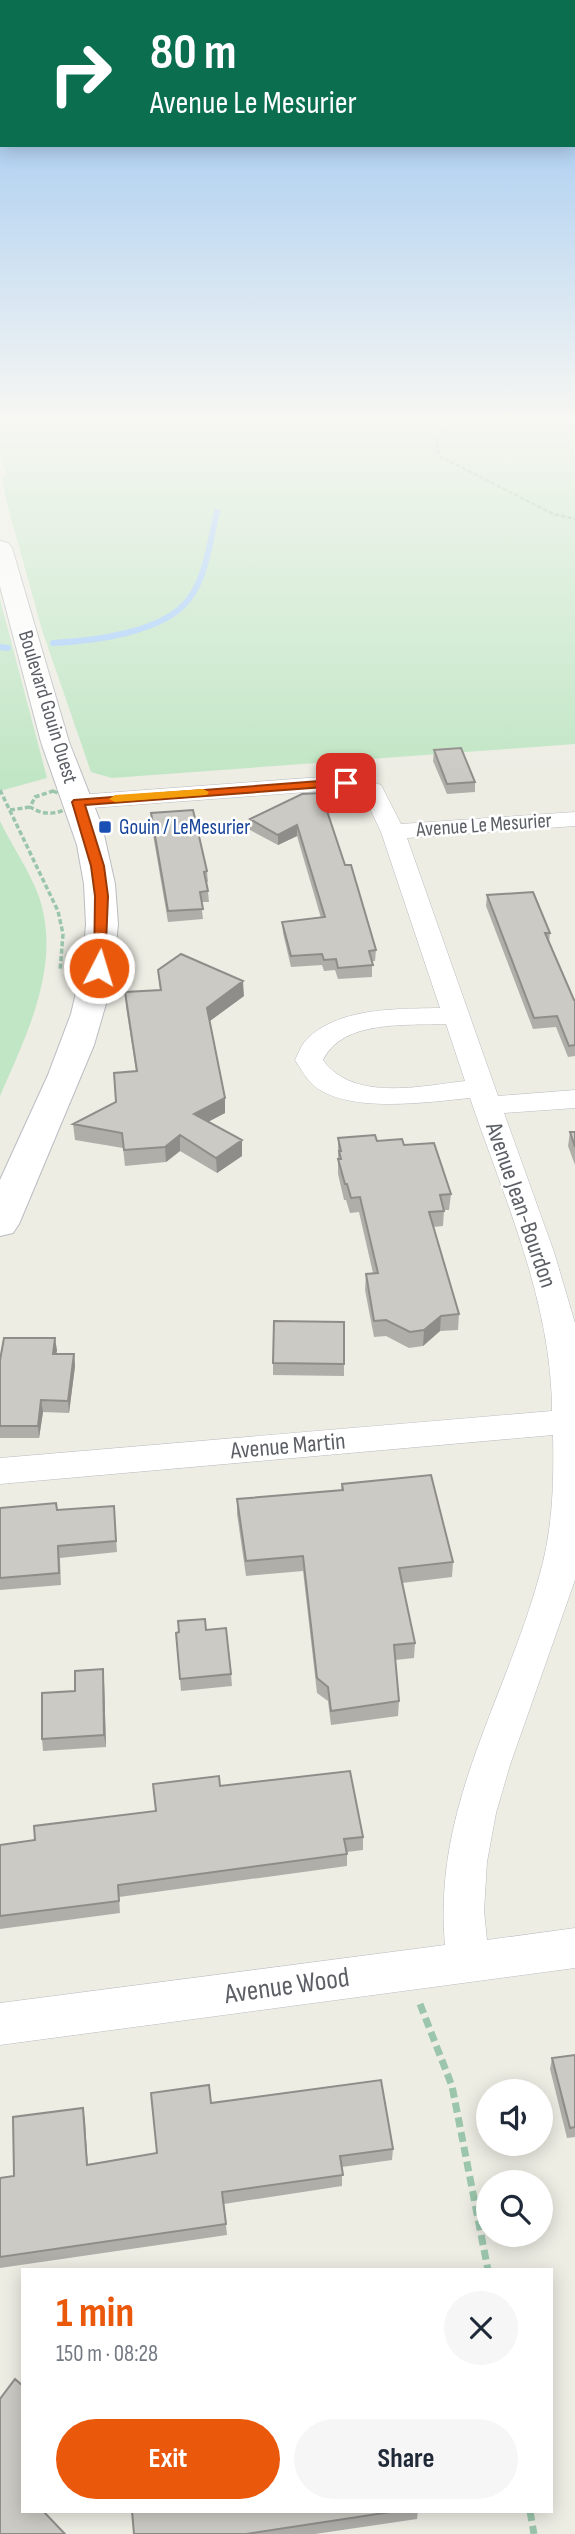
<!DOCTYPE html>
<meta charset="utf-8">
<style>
:root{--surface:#fff;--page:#f6f6f7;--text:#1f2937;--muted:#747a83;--accent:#ea580c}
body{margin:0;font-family:"Sofia Sans Condensed",sans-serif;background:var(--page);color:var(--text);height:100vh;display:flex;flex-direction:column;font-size:26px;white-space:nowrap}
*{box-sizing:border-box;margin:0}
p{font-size:23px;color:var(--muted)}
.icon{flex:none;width:38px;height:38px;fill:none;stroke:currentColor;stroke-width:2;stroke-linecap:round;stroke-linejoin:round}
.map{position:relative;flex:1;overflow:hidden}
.panel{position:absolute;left:21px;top:2268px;width:532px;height:245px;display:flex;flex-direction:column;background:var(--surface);border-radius:0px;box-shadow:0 4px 18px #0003}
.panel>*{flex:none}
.hud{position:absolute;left:0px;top:0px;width:576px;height:147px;box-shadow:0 4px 18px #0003;background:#0b6e4f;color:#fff;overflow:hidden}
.fabs{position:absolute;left:476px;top:2079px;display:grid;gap:14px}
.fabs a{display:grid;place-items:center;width:77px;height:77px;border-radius:50%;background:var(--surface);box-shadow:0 4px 18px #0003;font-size:35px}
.pin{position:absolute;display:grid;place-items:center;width:60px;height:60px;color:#fff;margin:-30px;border-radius:14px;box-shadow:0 4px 10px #0006}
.me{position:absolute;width:77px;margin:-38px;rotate:5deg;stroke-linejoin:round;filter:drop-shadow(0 0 5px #0008)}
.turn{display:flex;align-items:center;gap:24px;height:147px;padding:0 35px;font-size:32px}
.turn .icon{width:91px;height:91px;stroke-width:2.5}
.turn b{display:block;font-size:49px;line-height:60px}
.round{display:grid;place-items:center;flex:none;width:74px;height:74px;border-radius:37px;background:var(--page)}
.summary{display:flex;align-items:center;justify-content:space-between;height:119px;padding:0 35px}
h1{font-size:42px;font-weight:700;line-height:52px;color:var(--accent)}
.button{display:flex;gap:14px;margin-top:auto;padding:14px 35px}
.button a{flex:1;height:80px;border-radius:42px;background:var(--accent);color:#fff;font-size:28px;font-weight:700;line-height:80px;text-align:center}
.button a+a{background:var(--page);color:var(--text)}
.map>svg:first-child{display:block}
.green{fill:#c1e6c5}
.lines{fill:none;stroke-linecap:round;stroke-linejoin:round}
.stream{stroke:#a5cefd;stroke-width:6}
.street-casing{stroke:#b9bbc0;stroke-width:1}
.secondary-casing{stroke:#babcc2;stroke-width:2}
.path-far2{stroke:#9bc6ac;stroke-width:2.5;stroke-dasharray:4.5 2;stroke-linecap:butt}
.path-far1{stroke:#9bc6ac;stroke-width:3.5;stroke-dasharray:5 2.5;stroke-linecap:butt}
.path{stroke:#9bc6ac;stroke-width:7;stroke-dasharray:10 5;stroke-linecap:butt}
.street{fill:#fff;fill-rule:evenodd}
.secondary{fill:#fff;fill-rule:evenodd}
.wall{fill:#afaea9}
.shaded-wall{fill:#8f8d89}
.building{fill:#cccac4;stroke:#8f8d89;stroke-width:2}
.route{fill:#ea580c;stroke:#983908;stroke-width:2}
.slow{fill:#f59e0b}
.transit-dot{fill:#1a4fb4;stroke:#fff;stroke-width:2.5}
.labels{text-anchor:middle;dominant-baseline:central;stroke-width:5;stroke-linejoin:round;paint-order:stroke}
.far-street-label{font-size:21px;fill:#5c5f65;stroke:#fff}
.far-transit-label{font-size:21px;fill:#164399;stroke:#fff;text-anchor:start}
.street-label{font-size:24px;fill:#5c5f65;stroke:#fff}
.near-street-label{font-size:28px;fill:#5c5f65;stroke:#fff}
</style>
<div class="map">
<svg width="575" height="2534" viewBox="0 0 575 2534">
<rect width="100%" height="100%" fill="#eeede4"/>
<path class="green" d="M 0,421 L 575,421 L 575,744 L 112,778 L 91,772 L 42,630 L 5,496 L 2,476 L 7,475 L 0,458 Z
M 0,599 L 47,778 L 0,791 Z
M 0,821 C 12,846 30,871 39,897 C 62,965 27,1034 0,1096 Z"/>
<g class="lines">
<path class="stream" d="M 53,643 C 92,641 164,633 189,599 C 207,575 210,540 217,512
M 0,647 L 8,648"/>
<defs>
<path id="street" d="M 334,776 L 356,776 L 381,785 L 401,824 L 575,812 L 575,826 L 407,838 L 498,1096 L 575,1090 L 575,1108 L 504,1113 L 554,1252 L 575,1323 L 575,1580 L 510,1765 L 496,1813 L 487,1862 L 484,1911 L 487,1940 L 575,1928 L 575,1968 L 0,2045 L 0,2003 L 445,1945 C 432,1803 510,1694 543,1562 C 553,1521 554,1478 553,1435 L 0,1484 L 0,1458 L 552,1411 C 552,1303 504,1198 470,1098 C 428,1102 344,1115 311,1083 C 305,1077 300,1067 295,1060 C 299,1052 302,1043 309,1037 C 342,1007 399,1009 440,1008 L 381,832 L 363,794 L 353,790 L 334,790 L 78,809 L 70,807 L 66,802 L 70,797 L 78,795 ZM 446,1024 L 465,1081 C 421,1086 353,1102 323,1060 C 343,1019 407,1026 446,1024 Z"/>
<path id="secondary" d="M 0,541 L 8,543 L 12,548 L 69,742 L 102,826 L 115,884 L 118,924 L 112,983 L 94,1045 L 19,1224 L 13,1233 L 0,1236 L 0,1180 L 48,1075 L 71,1014 L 83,963 L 86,924 L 84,884 L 77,845 L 41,742 L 0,586 Z"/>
</defs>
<use href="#street" class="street-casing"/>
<use href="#secondary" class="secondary-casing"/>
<path class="path-far2" d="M 459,421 L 436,441 L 439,456 L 553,514 L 575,519"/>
<path class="path-far1" d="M 0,790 L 58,911 L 63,934 L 60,971
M 53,791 L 78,802 C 62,813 48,818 30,807 L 35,797 Z
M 10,810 L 30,807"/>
<path class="path" d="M 420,2004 L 452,2086 L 488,2270
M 530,2511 L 534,2534"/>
<use href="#street" class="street"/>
<use href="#secondary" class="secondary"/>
</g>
<path class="wall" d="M 434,750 L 475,782 L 475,792 L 447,794 L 433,761 Z
M 302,794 L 345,865 L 376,950 L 375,961 L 372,961 L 372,977 L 338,979 L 335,970 L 324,971 L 322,965 L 291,967 L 283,933 L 282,922 L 321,918 L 297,836 L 278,845 L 250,830 L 250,819 Z
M 151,813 L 207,871 L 208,882 L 207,882 L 209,902 L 201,902 L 203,919 L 168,922 L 151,823 Z
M 487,895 L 550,933 L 549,943 L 574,1000 L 575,1000 L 575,1056 L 568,1057 L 556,1027 L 533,1029 L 486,906 Z
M 158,970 L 244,996 L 210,1021 L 225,1113 L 208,1122 L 242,1156 L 217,1173 L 180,1151 L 166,1162 L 125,1166 L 123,1148 L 75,1140 L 73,1124 L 116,1102 L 136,1071 L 126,1007 L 125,992 L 160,990 Z
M 570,1132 L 575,1132 L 575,1165 L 568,1146 Z
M 338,1138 L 377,1141 L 404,1145 L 451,1194 L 449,1210 L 444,1210 L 443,1226 L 433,1227 L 459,1314 L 458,1330 L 440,1331 L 423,1346 L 409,1348 L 386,1336 L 374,1337 L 365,1290 L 366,1274 L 373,1273 L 359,1212 L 350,1213 L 346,1200 L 344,1200 L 338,1174 Z
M 344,1322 L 344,1376 L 273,1375 L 273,1363 Z
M 57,1350 L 56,1354 L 74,1354 L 75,1366 L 69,1413 L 43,1412 L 39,1438 L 0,1438 L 0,1360 Z
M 342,1484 L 453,1562 L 452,1577 L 402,1583 L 415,1643 L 414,1658 L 395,1660 L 399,1701 L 398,1716 L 331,1725 L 328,1701 L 317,1693 L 303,1571 L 246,1576 L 237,1514 L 237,1499 L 341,1490 Z
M 114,1506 L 117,1552 L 60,1558 L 61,1585 L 0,1590 L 0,1508 L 57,1510 Z
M 206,1630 L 231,1674 L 232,1686 L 181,1691 L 176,1633 Z
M 104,1681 L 106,1747 L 43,1751 L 42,1739 Z
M 220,1786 L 363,1837 L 363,1850 L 347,1852 L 347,1866 L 119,1897 L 120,1913 L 0,1929 L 0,1845 L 35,1840 L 156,1811 Z
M 575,2055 L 575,2137 L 567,2138 L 550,2069 L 552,2058 Z
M 211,2103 L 393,2149 L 392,2160 L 342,2167 L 342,2186 L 224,2204 L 227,2235 L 0,2268 L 0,2178 L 14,2176 L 83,2108 L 88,2164 L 157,2153 Z
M 132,2511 L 418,2511 L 417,2519 L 315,2534 L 134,2534 Z"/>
<path class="shaded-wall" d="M 297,825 L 297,836 L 278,845 L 278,835 Z
M 243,981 L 244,996 L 207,1023 L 207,1008 Z
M 225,1098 L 225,1113 L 194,1129 L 194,1114 Z
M 180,1135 L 180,1151 L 166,1162 L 165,1147 Z
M 242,1140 L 242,1156 L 217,1173 L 216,1158 Z
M 441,1316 L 440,1331 L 423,1346 L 424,1330 Z
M 55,1338 L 57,1350 L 54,1366 L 53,1354 Z
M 74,1354 L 75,1366 L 69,1413 L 68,1401 Z
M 41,1400 L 43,1412 L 39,1438 L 38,1426 Z
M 103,1669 L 104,1681 L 106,1747 L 104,1735 Z
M 83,2108 L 85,2120 L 88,2176 L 87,2165 Z"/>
<path class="building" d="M 461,748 L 475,782 L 447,784 L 434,750 Z
M 321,793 L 345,865 L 351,865 L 376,950 L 369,951 L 373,965 L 338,968 L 336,959 L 324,960 L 322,954 L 291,956 L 282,922 L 325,917 L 297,825 L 278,835 L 250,819 L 302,794 Z
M 193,810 L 207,871 L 204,872 L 208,891 L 200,892 L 203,909 L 168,911 L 151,813 Z
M 533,892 L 550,933 L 545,933 L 574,1000 L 575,1000 L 575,1045 L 569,1046 L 557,1016 L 534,1018 L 487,895 Z
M 181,954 L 243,981 L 207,1008 L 225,1098 L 194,1114 L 242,1140 L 216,1158 L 180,1135 L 165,1147 L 124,1150 L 122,1133 L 73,1124 L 116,1102 L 114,1073 L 137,1071 L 125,992 L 161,990 L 158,970 Z
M 570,1132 L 575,1132 L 575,1147 Z
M 375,1135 L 377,1141 L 402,1139 L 404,1145 L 434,1143 L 451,1194 L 440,1195 L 444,1211 L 429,1212 L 459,1314 L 441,1316 L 424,1330 L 410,1332 L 386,1320 L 374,1321 L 366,1274 L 378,1273 L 360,1197 L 351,1198 L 347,1184 L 345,1184 L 338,1159 L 341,1159 L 339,1151 L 341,1151 L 338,1138 Z
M 274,1321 L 344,1322 L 344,1364 L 273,1363 Z
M 4,1338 L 55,1338 L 53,1354 L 74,1354 L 68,1401 L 41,1400 L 38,1426 L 0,1426 L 0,1360 Z
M 431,1475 L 453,1562 L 399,1568 L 415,1643 L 394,1645 L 399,1701 L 331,1711 L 328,1687 L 317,1678 L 303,1556 L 246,1561 L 237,1499 L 343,1490 L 342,1484 Z
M 56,1503 L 57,1510 L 114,1506 L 116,1541 L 58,1546 L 59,1573 L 0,1578 L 0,1508 Z
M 205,1619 L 206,1630 L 226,1628 L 231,1674 L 180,1679 L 176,1633 L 179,1632 L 178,1621 Z
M 103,1669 L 104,1735 L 42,1739 L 42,1693 L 75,1691 L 75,1671 Z
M 350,1771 L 363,1837 L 344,1839 L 347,1854 L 118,1885 L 119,1901 L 0,1916 L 0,1845 L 35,1840 L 34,1826 L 156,1811 L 153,1784 L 219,1776 L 220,1786 Z
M 575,2055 L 575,2127 L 570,2128 L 552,2058 Z
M 381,2080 L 393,2149 L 340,2156 L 343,2175 L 222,2192 L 226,2224 L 0,2257 L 0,2178 L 14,2176 L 13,2117 L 83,2108 L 87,2165 L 157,2153 L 151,2093 L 209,2085 L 211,2103 Z
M 15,2379 L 23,2386 L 23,2511 L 43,2511 L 65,2534 L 0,2534 L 0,2399 Z
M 132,2511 L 397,2511 L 246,2534 L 134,2534 Z"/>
<linearGradient id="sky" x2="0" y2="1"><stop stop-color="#8dbef0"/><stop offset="0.54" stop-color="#f7f7f3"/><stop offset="1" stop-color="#f7f7f3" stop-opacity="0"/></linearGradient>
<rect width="575" height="775" fill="url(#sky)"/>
<path class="route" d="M 346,779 L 351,780 L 351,785 L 85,805 L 104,866 L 108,896 L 105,968 L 103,971 L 94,971 L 95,896 L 91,866 L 72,802 L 74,800 Z"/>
<path class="slow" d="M 203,789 L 209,792 L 207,795 L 115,802 L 109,799 L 115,795 Z"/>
<rect class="transit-dot" x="98" y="820" width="14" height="14" rx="3.5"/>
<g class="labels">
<g class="far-street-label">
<text transform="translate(48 707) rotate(73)">Boulevard Gouin Ouest</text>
<text transform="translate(484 825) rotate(-4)">Avenue Le Mesurier</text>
</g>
<g class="far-transit-label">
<text x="119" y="827">Gouin / LeMesurier</text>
</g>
<g class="street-label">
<text transform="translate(521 1205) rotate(71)">Avenue Jean-Bourdon</text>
<text transform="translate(288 1446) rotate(-5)">Avenue Martin</text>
</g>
<g class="near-street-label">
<text transform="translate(287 1986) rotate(-8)">Avenue Wood</text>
</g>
</g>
</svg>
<div class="fabs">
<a><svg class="icon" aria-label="sound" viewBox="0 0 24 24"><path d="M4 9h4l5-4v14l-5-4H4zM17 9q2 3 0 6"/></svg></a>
<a><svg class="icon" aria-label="search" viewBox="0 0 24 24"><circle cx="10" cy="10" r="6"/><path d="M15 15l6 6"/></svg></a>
</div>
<div class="pin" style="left:346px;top:783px;background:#d93025"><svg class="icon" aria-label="arrive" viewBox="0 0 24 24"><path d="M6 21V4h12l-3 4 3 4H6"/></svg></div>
<svg class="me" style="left:99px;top:968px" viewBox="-20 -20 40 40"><circle r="17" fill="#ea580c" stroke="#fff" stroke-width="3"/><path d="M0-11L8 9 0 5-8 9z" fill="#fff"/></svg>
<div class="hud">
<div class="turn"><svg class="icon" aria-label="right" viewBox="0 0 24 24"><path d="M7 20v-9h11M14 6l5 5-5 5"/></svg><div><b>80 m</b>Avenue Le Mesurier</div></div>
</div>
<section class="panel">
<div class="summary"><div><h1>1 min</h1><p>150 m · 08:28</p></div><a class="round"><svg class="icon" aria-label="close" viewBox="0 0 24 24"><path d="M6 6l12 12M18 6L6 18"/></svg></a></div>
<div class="button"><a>Exit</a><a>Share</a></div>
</section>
</div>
